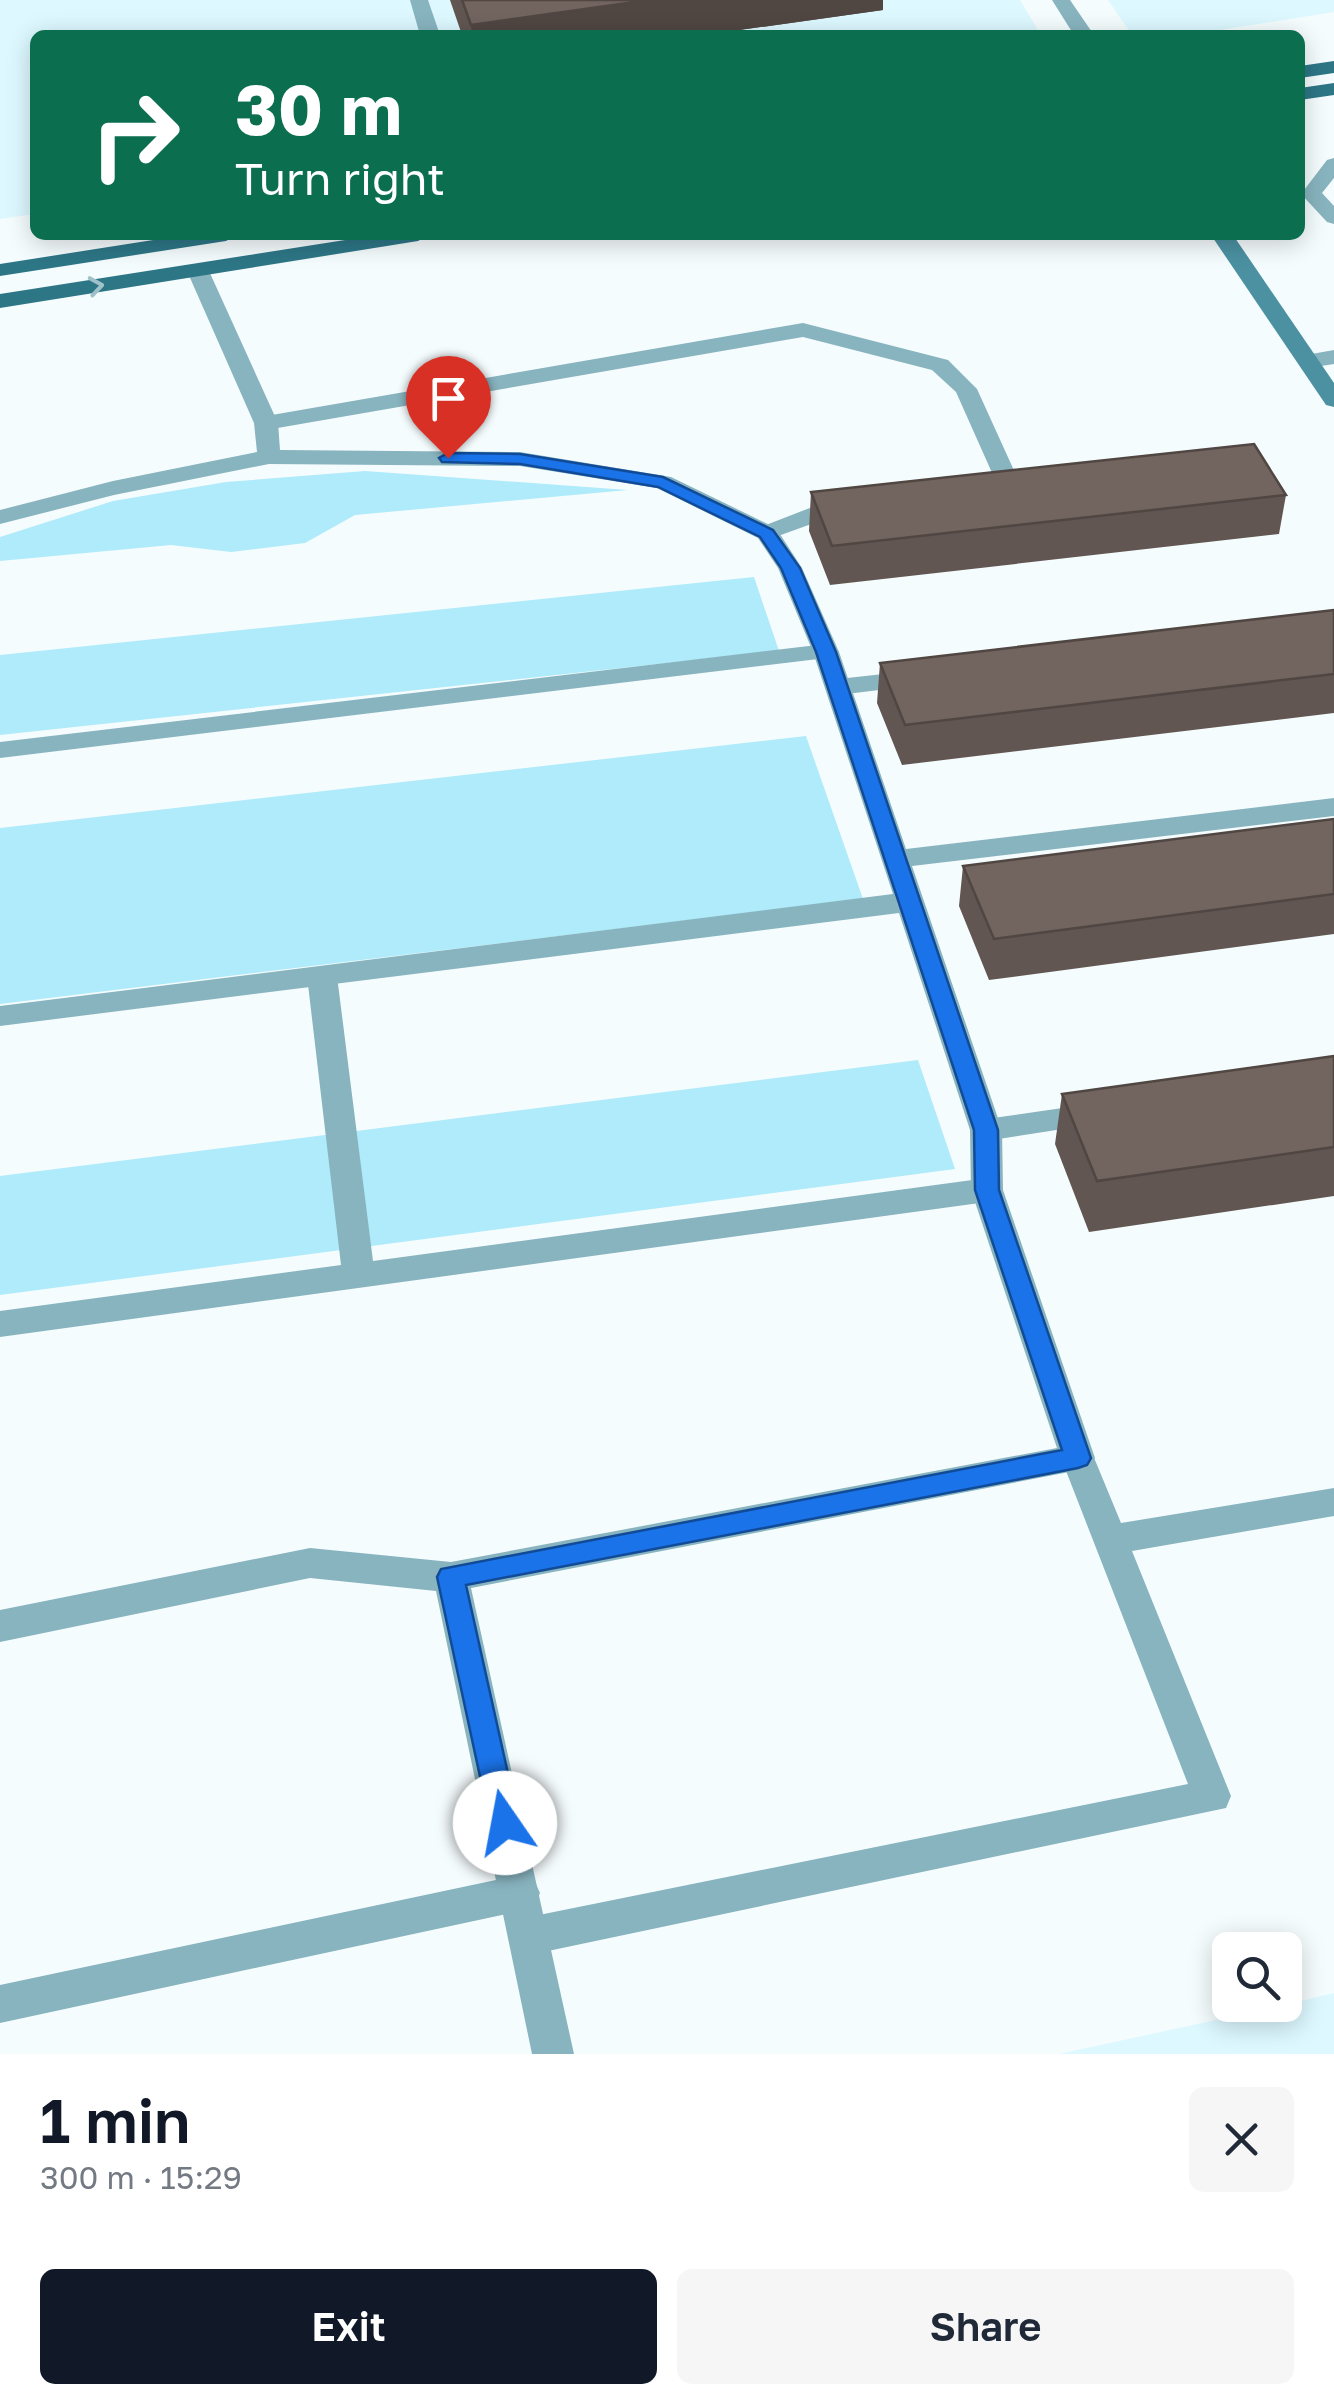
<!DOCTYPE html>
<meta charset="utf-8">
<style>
:root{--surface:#fff;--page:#f6f6f7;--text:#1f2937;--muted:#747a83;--accent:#111827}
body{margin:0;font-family:"Golos Text",sans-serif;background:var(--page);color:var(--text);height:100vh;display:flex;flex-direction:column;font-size:38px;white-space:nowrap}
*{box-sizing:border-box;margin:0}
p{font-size:32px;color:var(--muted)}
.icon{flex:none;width:55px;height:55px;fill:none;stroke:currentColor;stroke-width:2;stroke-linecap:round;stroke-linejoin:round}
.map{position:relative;height:2054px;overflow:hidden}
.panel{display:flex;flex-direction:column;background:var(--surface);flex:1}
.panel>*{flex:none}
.guide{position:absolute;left:30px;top:30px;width:1275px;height:210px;border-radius:15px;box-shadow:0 5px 25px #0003;background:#0b6e4f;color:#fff;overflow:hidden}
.tools{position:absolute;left:1212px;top:1932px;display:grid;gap:20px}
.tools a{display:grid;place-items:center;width:90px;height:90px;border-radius:15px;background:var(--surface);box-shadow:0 5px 25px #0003;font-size:50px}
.pin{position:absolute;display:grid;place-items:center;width:85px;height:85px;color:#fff;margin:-102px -42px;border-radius:50% 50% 50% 0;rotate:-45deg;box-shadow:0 0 10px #0007}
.pin .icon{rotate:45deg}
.me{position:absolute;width:110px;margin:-55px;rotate:348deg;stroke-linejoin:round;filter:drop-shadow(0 0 8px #0008)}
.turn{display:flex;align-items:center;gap:35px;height:210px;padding:0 40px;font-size:45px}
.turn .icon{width:130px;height:130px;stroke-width:2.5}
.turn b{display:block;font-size:70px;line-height:85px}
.round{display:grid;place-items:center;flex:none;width:105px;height:105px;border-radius:15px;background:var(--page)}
.head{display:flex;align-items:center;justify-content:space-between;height:170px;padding:0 40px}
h1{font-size:60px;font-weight:600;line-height:75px;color:var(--accent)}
.button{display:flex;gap:20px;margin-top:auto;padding:20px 40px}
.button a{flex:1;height:115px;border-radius:15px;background:var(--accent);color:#fff;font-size:40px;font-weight:600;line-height:115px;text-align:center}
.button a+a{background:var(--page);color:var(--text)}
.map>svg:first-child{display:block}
.built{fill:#ddf8ff}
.green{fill:#afebfa}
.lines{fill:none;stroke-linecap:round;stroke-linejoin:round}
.service{fill:#88b4bf;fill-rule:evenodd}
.minor{fill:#88b4bf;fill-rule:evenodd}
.tertiary{fill:#88b4bf;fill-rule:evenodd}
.secondary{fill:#4b91a2;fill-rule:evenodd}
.primary{fill:#2d7686;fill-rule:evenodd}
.wall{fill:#625652}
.shaded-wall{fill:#504642}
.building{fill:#72645f;stroke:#504642;stroke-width:2.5}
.oneway{stroke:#a0c1c9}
.route{fill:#1a73e8;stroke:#114b97;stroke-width:2.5}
</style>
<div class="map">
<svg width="1334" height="2054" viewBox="0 0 1334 2054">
<rect width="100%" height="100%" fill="#f5fcfe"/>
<path class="built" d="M 0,0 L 1020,0 L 1041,35 L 35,35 L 35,214 L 0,219 Z
M 1108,0 L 1334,0 L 1334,12 L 1189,35 L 1132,35 Z
M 1334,1993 L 1334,2054 L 1059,2054 L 1285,2005 Z"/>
<path class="green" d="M 365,471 L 628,490 L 355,515 L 305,543 L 231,552 L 171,545 L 0,561 L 0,537 L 113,501 L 226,482 Z
M 754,577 L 779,651 L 0,735 L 0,655 Z
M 806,736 L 863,899 L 0,1004 L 0,828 Z
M 918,1060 L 955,1169 L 0,1295 L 0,1176 Z"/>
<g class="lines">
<path class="service" d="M 410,0 L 428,0 L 440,35 L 420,35 Z
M 1334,158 L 1334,178 L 1322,193 L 1334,206 L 1334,224 L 1327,222 L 1301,194 L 1327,160 Z
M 803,323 L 948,360 L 977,389 L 1022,488 L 1019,493 L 1001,493 L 956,392 L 932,370 L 803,337 L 266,430 L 254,423 L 266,416 Z
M 849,501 L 858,503 L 861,508 L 858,513 L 828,518 L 767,540 L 755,533 L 758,528 L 815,506 Z
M 826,644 L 835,647 L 839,652 L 835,657 L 0,758 L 0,742 Z
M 920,670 L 933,678 L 929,684 L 838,695 L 825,687 L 838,679 Z
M 322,966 L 332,969 L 337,976 L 373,1261 L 987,1178 L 998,1182 L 1003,1190 L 998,1198 L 987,1202 L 0,1337 L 0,1311 L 341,1265 L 307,976 L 312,969 Z
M 1097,1103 L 1108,1106 L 1112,1114 L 1108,1122 L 986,1141 L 975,1138 L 970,1130 L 975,1122 L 986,1119 Z
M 1078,1444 L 1090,1448 L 1121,1523 L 1334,1488 L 1334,1516 L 1132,1551 L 1231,1796 L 1226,1808 L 529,1955 L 515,1949 L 509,1936 L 515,1923 L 529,1917 L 1188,1784 L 1061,1458 L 1066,1448 Z
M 520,1875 L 534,1880 L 540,1893 L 534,1906 L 520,1911 L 0,2023 L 0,1985 Z"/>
<path class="minor" d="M 198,265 L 209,271 L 278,423 L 280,450 L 520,452 L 671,477 L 776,528 L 802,568 L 839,652 L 906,849 L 1334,798 L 1334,816 L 912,866 L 1002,1130 L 1003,1190 L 1095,1458 L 1090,1468 L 471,1588 L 574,2054 L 532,2054 L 436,1591 L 310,1578 L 0,1642 L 0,1610 L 310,1548 L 451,1562 L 1057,1448 L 971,1190 L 970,1130 L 899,913 L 0,1026 L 0,1006 L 893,894 L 813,652 L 778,568 L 758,538 L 657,488 L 520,466 L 269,464 L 114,495 L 0,524 L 0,510 L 113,481 L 257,452 L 254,423 L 187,271 Z
M 1334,350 L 1334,364 L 1308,368 L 1297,361 L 1300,356 Z"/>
<path class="tertiary" d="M 1052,0 L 1070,0 L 1094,35 L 1074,35 Z"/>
<path class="secondary" d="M 1211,235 L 1233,235 L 1334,383 L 1334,407 L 1326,405 Z"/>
<path class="primary" d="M 1334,61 L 1334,73 L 1300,78 L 1300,66 Z
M 1334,83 L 1334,95 L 1300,100 L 1300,88 Z
M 185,235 L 237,235 L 226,241 L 0,276 L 0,264 Z
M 377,235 L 429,235 L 418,241 L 0,308 L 0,294 Z"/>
</g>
<path class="wall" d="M 450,0 L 883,0 L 883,10 L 704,35 L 462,35 Z
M 811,492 L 1286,495 L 1279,534 L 830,585 L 809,531 Z
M 1334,610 L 1334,713 L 902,765 L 877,703 L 880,663 Z
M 1334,819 L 1334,934 L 989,980 L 959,906 L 963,866 Z
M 1334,1056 L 1334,1196 L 1089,1232 L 1055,1144 L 1062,1094 Z"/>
<path class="shaded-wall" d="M 649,0 L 883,0 L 883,10 L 704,35 L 472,35 L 471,25 Z"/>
<path class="building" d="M 462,0 L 649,0 L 471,25 Z
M 1254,444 L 1286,495 L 832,546 L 811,492 Z
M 1334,610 L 1334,674 L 905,725 L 880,663 Z
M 1334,819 L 1334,894 L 994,939 L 963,866 Z
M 1334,1056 L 1334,1147 L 1097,1181 L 1062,1094 Z"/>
<defs><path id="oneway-chevron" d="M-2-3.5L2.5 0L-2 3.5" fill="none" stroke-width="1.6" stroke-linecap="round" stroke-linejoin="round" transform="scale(2.5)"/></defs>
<use class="oneway" href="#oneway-chevron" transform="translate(96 286) rotate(-9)"/>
<path class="route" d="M 448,453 L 520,454 L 663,477 L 773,530 L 800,568 L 836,652 L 998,1130 L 999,1190 L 1091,1458 L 1087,1465 L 1078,1468 L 466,1585 L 519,1823 L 515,1832 L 505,1836 L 494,1832 L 490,1823 L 437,1577 L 441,1569 L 1062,1450 L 975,1190 L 974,1130 L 816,652 L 781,568 L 760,537 L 658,487 L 520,464 L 442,462 L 439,458 Z"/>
</svg>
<div class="tools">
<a><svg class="icon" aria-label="search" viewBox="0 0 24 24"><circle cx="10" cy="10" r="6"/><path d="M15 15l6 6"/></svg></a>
</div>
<div class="pin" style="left:448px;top:458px;background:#d93025"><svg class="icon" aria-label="arrive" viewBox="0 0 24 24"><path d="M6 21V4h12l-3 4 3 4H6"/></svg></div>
<svg class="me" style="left:505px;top:1823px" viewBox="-20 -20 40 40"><circle r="19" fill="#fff"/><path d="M0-13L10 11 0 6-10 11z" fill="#1a73e8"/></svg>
<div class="guide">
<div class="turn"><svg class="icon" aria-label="right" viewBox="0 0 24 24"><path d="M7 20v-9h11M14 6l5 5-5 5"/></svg><div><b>30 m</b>Turn right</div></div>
</div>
</div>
<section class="panel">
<div class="head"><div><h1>1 min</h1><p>300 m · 15:29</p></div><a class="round"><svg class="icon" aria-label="close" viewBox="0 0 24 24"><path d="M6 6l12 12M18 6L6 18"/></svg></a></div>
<div class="button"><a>Exit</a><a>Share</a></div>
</section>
